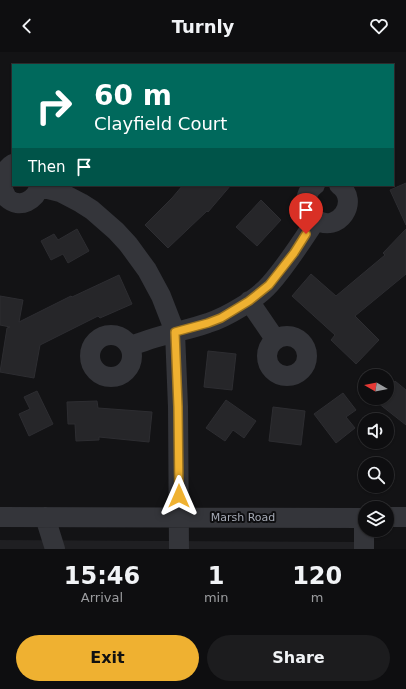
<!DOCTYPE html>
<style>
:root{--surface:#0e0e10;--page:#1c1c1e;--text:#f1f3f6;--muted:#9b9c9f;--line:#2e2e30;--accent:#efb131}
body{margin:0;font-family:"DejaVu Sans",sans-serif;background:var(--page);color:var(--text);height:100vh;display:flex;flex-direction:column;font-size:15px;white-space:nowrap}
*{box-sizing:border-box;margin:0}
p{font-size:13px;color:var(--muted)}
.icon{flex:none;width:22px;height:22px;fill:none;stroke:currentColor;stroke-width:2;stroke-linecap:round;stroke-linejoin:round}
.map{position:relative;height:497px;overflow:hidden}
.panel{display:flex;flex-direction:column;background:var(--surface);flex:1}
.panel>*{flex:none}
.hud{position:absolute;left:12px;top:12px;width:382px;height:122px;border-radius:0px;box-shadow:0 1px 3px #0004,0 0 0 1px var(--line);background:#00695c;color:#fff;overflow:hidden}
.needle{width:26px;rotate:279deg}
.buttons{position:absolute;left:358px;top:317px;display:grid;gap:8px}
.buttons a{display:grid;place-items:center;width:36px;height:36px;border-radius:50%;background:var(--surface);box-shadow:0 1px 3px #0004,0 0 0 1px var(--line);font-size:20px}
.pin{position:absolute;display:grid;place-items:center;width:34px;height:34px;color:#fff;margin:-41px -17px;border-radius:50% 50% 50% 0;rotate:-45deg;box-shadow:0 0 4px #0007}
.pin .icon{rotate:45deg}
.me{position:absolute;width:44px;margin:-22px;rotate:0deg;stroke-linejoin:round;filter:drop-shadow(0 0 3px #0008)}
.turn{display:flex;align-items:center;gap:14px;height:84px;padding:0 16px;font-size:18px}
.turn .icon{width:52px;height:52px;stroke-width:2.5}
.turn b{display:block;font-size:28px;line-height:34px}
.then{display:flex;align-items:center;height:38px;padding:0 16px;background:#0003;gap:8px;font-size:15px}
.eta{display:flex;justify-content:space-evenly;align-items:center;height:68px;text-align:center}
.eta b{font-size:24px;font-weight:700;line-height:28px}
.primary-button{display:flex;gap:8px;margin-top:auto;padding:8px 16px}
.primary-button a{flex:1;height:46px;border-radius:24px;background:var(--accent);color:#111;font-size:16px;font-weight:700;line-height:46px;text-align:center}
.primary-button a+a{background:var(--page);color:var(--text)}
header{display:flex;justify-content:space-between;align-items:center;height:52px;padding:0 16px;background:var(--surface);font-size:18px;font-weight:700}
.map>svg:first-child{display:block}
.built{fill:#1f1f22}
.building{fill:#262629;stroke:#2d2d31}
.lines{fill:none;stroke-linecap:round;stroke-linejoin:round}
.minor{stroke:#34353a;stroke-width:20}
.route-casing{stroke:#9b7320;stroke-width:10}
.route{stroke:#efb131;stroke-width:7}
.labels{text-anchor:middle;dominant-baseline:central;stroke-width:4;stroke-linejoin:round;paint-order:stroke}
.street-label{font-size:11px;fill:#a5aab5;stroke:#0e0e10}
</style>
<header><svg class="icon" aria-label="back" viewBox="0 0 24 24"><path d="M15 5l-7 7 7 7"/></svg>Turnly<svg class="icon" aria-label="heart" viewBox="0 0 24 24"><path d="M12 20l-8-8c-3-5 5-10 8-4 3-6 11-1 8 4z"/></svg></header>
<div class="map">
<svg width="406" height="497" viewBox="0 0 406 497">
<rect width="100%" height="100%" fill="#131315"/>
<path class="built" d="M 0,488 L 364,490 L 364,497 L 0,497 Z"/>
<path class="building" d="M 406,131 L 406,173 L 390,138 Z
M 183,133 L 231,133 L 208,160 L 207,159 L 168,196 L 145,173 L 172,146 Z
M 261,148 L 281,168 L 257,194 L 236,175 Z
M 77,177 L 89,199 L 68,211 L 63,202 L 51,208 L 41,189 L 54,182 L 58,188 Z
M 406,177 L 406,222 L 355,264 L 379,288 L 356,312 L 331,288 L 335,283 L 292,244 L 311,222 L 336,244 L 385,203 L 383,201 Z
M 119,223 L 132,252 L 100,266 L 98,264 L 40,293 L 34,326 L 0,320 L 7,276 L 10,275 L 0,273 L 0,244 L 23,248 L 19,270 L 71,244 L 72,245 Z
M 208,299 L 236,302 L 232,338 L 204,335 Z
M 395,329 L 406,338 L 406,373 L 378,351 L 382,346 L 387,346 L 387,340 Z
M 37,339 L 53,372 L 29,384 L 19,362 L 30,357 L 24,345 Z
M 343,341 L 356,358 L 346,365 L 355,376 L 336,391 L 314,362 Z
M 226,348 L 256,369 L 244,386 L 233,378 L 225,389 L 206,376 Z
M 97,349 L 98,356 L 152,360 L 149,390 L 99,385 L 99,388 L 76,389 L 75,372 L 68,372 L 67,350 Z
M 273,355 L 305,359 L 301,393 L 269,389 Z"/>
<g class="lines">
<path class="minor" d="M 13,112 C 1,119 0,136 7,146 C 20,158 36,148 40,133
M 315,133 C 309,137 306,144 306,152 C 307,158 310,164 315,167 C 338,183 361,149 339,133
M 40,135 L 60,140 L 81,151 L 92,158 L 116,179 L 128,192 L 147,218 L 161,244 L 175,280 L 178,355 L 179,497
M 249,249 L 275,287
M90 304a21 21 0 1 1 42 0a21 21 0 1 1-42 0Z
M267 304a20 20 0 1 1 40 0a20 20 0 1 1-40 0Z
M 130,295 C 155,283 183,280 208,271 C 227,265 257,247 270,232 C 287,213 302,189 316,168
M 0,465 L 365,466
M 45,465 L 55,497
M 387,465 L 406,465
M 364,466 L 364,497"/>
</g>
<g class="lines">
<defs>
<path id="route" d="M 179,444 L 178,355 L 175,280 L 208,271 L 221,266 L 249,249 L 269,233 L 294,201 L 306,182"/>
</defs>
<use href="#route" class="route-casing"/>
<use href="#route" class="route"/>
</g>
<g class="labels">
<g class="street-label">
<text x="243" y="465">Marsh Road</text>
</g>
</g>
</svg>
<div class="buttons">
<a><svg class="needle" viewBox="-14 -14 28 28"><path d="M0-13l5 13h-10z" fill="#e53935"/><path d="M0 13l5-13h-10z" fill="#9b9c9f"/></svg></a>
<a><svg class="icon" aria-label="sound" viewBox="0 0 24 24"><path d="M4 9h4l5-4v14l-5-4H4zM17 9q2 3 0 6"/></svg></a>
<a><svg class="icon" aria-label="search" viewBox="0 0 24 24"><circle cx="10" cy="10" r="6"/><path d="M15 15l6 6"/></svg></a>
<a><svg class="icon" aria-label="layers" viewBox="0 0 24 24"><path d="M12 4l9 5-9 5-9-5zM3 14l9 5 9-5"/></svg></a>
</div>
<div class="pin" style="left:306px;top:182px;background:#d93025"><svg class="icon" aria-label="arrive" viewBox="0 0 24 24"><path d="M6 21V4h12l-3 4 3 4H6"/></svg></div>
<svg class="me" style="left:179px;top:444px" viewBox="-20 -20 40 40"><path d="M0-17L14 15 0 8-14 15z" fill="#efb131" stroke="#fff" stroke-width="4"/></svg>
<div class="hud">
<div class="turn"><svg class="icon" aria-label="right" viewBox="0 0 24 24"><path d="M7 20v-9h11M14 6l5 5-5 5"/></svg><div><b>60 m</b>Clayfield Court</div></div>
<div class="then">Then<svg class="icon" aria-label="arrive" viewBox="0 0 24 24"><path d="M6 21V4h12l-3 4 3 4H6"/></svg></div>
</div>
</div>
<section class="panel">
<div class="eta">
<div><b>15:46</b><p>Arrival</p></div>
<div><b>1</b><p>min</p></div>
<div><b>120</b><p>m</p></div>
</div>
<div class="primary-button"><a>Exit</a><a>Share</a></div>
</section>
